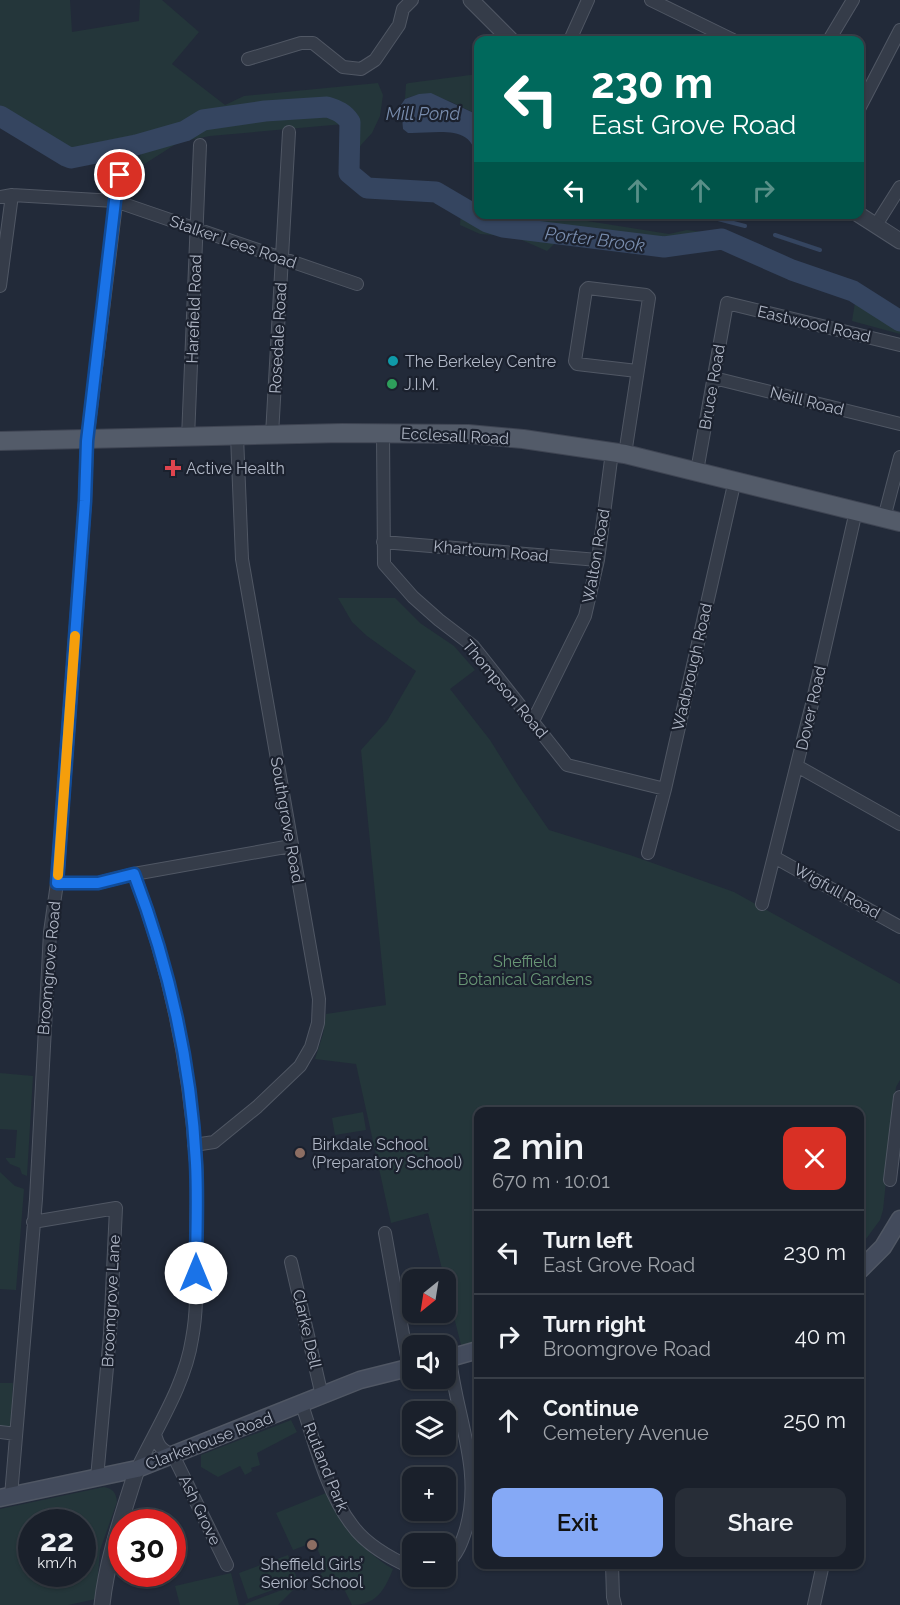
<!DOCTYPE html>
<meta charset="utf-8">
<style>
:root{--surface:#1a202b;--page:#272d37;--text:#f1f3f6;--muted:#9fa3a9;--line:#383e47;--accent:#85a9f6}
body{margin:0;font-family:Raleway,sans-serif;background:var(--page);color:var(--text);height:100vh;display:flex;flex-direction:column;font-size:22px;white-space:nowrap}
*{box-sizing:border-box;margin:0}
p{font-size:20px;color:var(--muted)}
.icon{flex:none;width:33px;height:33px;fill:none;stroke:currentColor;stroke-width:2;stroke-linecap:round;stroke-linejoin:round}
.map{position:relative;flex:1;overflow:hidden}
.details{position:absolute;left:474px;top:1107px;width:390px;height:462px;display:flex;flex-direction:column;background:var(--surface);border-radius:12px;box-shadow:0 2px 4px #0004,0 0 0 2px var(--line)}
.details>*{flex:none}
.top-card{position:absolute;left:474px;top:36px;width:390px;height:183px;border-radius:12px;box-shadow:0 2px 4px #0004,0 0 0 2px var(--line);background:#00695c;color:#fff;overflow:hidden}
.needle{width:39px;rotate:210deg}
.tools{position:absolute;left:402px;top:1269px;display:grid;gap:12px}
.tools a{display:grid;place-items:center;width:54px;height:54px;border-radius:12px;background:var(--surface);box-shadow:0 2px 4px #0004,0 0 0 2px var(--line);font-size:30px}
.speed{position:absolute;left:18px;top:1509px;display:flex;gap:12px;font-size:30px;font-weight:700;text-align:center}
.speed>*{display:grid;place-content:center;width:78px;height:78px;border-radius:50%;background:var(--surface);box-shadow:0 2px 4px #0004,0 0 0 2px var(--line);line-height:1}
.speed small{font-size:15px;font-weight:400}
.speed .limit{border:9px solid #d22;background:#fff;color:#111}
.pin{position:absolute;display:grid;place-items:center;width:51px;height:51px;color:#fff;margin:-26px;border:3px solid #fff;border-radius:50%;box-shadow:0 2px 6px #0007}
.me{position:absolute;width:66px;margin:-33px;rotate:0deg;stroke-linejoin:round;filter:drop-shadow(0 0 4px #0008)}
.turn{display:flex;align-items:center;gap:21px;height:126px;padding:0 18px;font-size:27px}
.turn .icon{width:78px;height:78px;stroke-width:2.5}
.turn b{display:block;font-size:42px;line-height:51px}
.lanes{display:flex;align-items:center;height:57px;padding:0 18px;background:#0003;justify-content:center;gap:30px;direction:ltr}
.lanes .off{opacity:.35}
.round{display:grid;place-items:center;flex:none;width:63px;height:63px;border-radius:12px;background:var(--page)}
.headline{display:flex;align-items:center;justify-content:space-between;height:102px;padding:0 18px}
h1{font-size:36px;font-weight:600;line-height:45px}
.primary-button{display:flex;gap:12px;margin-top:auto;padding:12px 18px}
.primary-button a{flex:1;height:69px;border-radius:12px;background:var(--accent);color:#111;font-size:24px;font-weight:600;line-height:69px;text-align:center}
.primary-button a+a{background:var(--page);color:var(--text)}
ul{padding:0;list-style:none}
li{display:flex;align-items:center;gap:18px;height:84px;padding:0 18px;border-top:2px solid var(--line)}
li div{flex:1}
li b{display:block;font-size:22px}
li em{font-style:normal}
.map>svg:first-child{display:block}
.green{fill:#24363a;fill-rule:evenodd}
.water{fill:#354560}
.lines{fill:none;stroke-linecap:round;stroke-linejoin:round}
.stream{stroke:#354560;stroke-width:4}
.river{stroke:#354560;stroke-width:21}
.minor-casing{stroke:#505764;stroke-width:14}
.tertiary-casing{stroke:#505764;stroke-width:17}
.secondary-casing{stroke:#505764;stroke-width:19}
.primary-casing{stroke:#3f4553;stroke-width:20}
.minor{stroke:#353c49;stroke-width:12}
.tertiary{stroke:#353c49;stroke-width:15}
.secondary{stroke:#434b5c;stroke-width:16}
.primary{stroke:#535b69;stroke-width:18}
.route-casing{stroke:#114b97;stroke-width:15}
.route{stroke:#1a73e8;stroke-width:10}
.slow{stroke:#f59e0b;stroke-width:10}
.culture-dot{fill:#0f9aa8;stroke:#1b212e;stroke-width:2}
.leisure-dot{fill:#2e9e5b;stroke:#1b212e;stroke-width:2}
.health-dot{fill:#e0444e;stroke:#1b212e;stroke-width:2}
.education-dot{fill:#8d6e63;stroke:#1b212e;stroke-width:2}
.labels{text-anchor:middle;dominant-baseline:central;stroke-width:4.5;stroke-linejoin:round;paint-order:stroke}
.street-label{font-size:16px;fill:#b0b7c6;stroke:#1b212e}
.poi-label{font-size:16px;fill:#b0b7c6;stroke:#1b212e;text-anchor:start}
.park-label{font-size:16px;fill:#689675;stroke:#1b212e}
.water-label{font-size:18px;font-style:italic;fill:#788cad;stroke:#1b212e}
</style>
<div class="map">
<svg width="900" height="1605" viewBox="0 0 900 1605">
<rect width="100%" height="100%" fill="#222a39"/>
<path class="green" d="M 0,0 L 70,0 L 72,32 L 139,21 L 140,0 L 162,0 L 199,32 L 172,64 L 225,105 L 244,96 L 378,83 L 383,95 L 380,116 L 372,133 L 361,145 L 346,171 L 344,124 L 210,136 L 179,142 L 135,170 L 142,151 L 91,160 L 66,154 L 0,115 Z
M 478,74 L 478,115 C 457,105 429,87 405,99 L 406,84 L 409,83 Z
M 478,192 L 478,214 L 556,215 L 556,216 L 669,234 L 687,230 L 730,236 L 775,258 L 857,287 L 857,296 L 900,327 L 900,334 L 852,321 L 856,296 L 710,245 L 669,252 L 556,242 L 547,251 L 515,237 L 480,234 L 460,225 L 461,211 L 470,203 Z
M 338,598 L 395,598 L 420,623 L 454,646 L 475,670 L 450,689 L 490,740 L 518,785 L 549,830 L 630,855 L 734,892 L 900,984 L 900,1080 L 896,1087 L 883,1210 L 880,1220 L 860,1247 L 860,1112 L 478,1112 L 478,1327 L 475,1331 L 475,1342 L 461,1345 L 428,1213 L 391,1223 L 356,1064 L 315,1059 L 323,1034 L 326,1014 L 386,1005 L 361,750 L 387,721 L 416,671 L 367,636 L 352,622 Z
M 0,1073 L 33,1076 L 27,1176 L 22,1174 L 20,1168 L 10,1164 L 6,1159 L 6,1158 L 15,1158 L 17,1130 L 0,1129 Z
M 363,1112 L 366,1130 L 335,1135 L 332,1118 Z
M 0,1172 L 15,1186 L 24,1189 L 16,1290 L 0,1289 Z
M 0,1383 L 13,1383 L 11,1428 L 0,1428 Z
M 291,1420 L 297,1432 L 257,1453 L 260,1465 L 251,1468 L 252,1471 L 245,1475 L 240,1466 L 218,1477 L 201,1467 L 201,1455 Z
M 104,1487 C 113,1489 116,1492 117,1502 L 100,1550 L 96,1599 L 68,1605 L 0,1605 L 0,1509 ZM 32,1522 L 82,1522 L 82,1574 L 32,1574 Z
M 326,1493 C 341,1524 362,1551 393,1569 C 385,1589 377,1605 352,1605 L 339,1579 L 326,1585 L 320,1575 L 326,1568 L 314,1542 L 293,1550 L 276,1513 Z
M 288,1555 L 298,1581 L 248,1599 L 239,1573 Z
M 231,1573 L 239,1605 L 180,1605 L 175,1586 Z
M 300,1583 L 278,1605 L 246,1605 L 245,1604 Z"/>
<path class="water" d="M 431,93 L 478,115 L 478,163 L 475,163 C 478,122 435,134 408,133 L 403,129 L 401,105 L 405,99 L 419,94 Z
M 355,174 L 369,185 L 395,185 L 396,193 L 361,192 L 346,178 Z"/>
<g class="lines">
<path class="stream" d="M 718,219 L 745,226
M 775,235 L 820,250"/>
<path class="river" d="M 0,116 L 66,156 L 71,158 L 136,145 L 185,131 L 203,120 L 265,111 L 327,107 C 337,110 344,113 350,122 L 349,173 L 367,188 L 436,192 L 487,222 L 503,227 L 664,247 L 722,239 L 792,270 L 853,291 L 900,321"/>
<defs>
<path id="minor" d="M 651,0 L 733,40
M 570,40 L 588,0
M 829,40 L 853,0
M 248,59 L 301,43 L 313,43 L 343,67 L 361,69 L 375,60 L 399,25 L 403,9 L 412,0
M 860,107 L 900,30
M 0,197 L 12,195 L 115,201 L 357,284
M 876,225 L 900,187
M 0,286 L 12,195
M 714,378 L 900,424
M 383,433 L 384,564 L 413,597 L 439,620 L 473,646 L 567,765 L 665,789
M 272,435 L 289,132
M 188,438 L 200,145
M 625,454 L 649,298 L 646,295 L 588,288 L 586,290 L 575,361 L 577,364 L 637,371
M 697,471 L 727,303 L 900,345
M 884,518 L 900,457
M 383,542 L 598,560
M 533,721 L 585,616 L 598,560 L 612,452
M 797,766 L 900,824
M 648,853 L 665,789 L 735,480
M 774,857 L 900,927
M 134,874 C 169,966 189,1064 196,1162 C 198,1189 196,1217 196,1244 C 196,1275 198,1308 192,1339 C 185,1385 157,1427 137,1469
M 57,883 L 98,883 L 134,874 L 291,846
M 762,904 L 812,704 L 856,511
M 194,1145 L 214,1142 L 257,1107 L 300,1066 L 311,1047 L 318,1023 L 319,999 L 242,559 L 237,436
M 890,1180 L 900,1097
M 33,1222 L 116,1208 L 110,1334 L 97,1478
M 385,1233 L 409,1368
M 291,1262 L 322,1396
M 302,1405 C 315,1443 327,1493 352,1525 C 366,1545 390,1558 412,1568
M 0,1432 L 16,1434
M 155,1434 C 158,1446 161,1450 173,1455 L 227,1565
M 11,1496 L 36,1199 L 50,932 L 57,883 L 85,501 L 87,441 L 121,163
M 446,1564 C 457,1556 462,1542 466,1529 C 483,1470 456,1416 450,1358
M 612,1564 L 613,1597 L 615,1605
M 814,1605 L 823,1564"/>
<path id="tertiary" d="M 471,0 L 511,40
M 858,214 L 900,241
M 102,1605 C 107,1558 123,1514 137,1469"/>
<path id="secondary" d="M 860,1270 L 883,1247 L 900,1219
M 446,1359 L 478,1350
M 0,1498 L 137,1469 L 360,1380 L 412,1367"/>
<path id="primary" d="M 0,441 L 342,433 L 468,434 L 523,439 L 625,454 L 900,522"/>
</defs>
<use href="#minor" class="minor-casing"/>
<use href="#tertiary" class="tertiary-casing"/>
<use href="#secondary" class="secondary-casing"/>
<use href="#primary" class="primary-casing"/>
<use href="#minor" class="minor"/>
<use href="#tertiary" class="tertiary"/>
<use href="#secondary" class="secondary"/>
<use href="#primary" class="primary"/>
</g>
<g class="lines">
<defs>
<path id="route" d="M 120,175 L 115,201 L 87,441 L 85,501 L 57,883 L 98,883 L 134,874 C 169,966 191,1065 196,1163 C 198,1200 196,1237 196,1273"/>
</defs>
<use href="#route" class="route-casing"/>
<use href="#route" class="route"/>
<path class="slow" d="M 58,875 L 75,636"/>
</g>
<circle class="culture-dot" cx="393" cy="361" r="6"/>
<circle class="leisure-dot" cx="392" cy="384" r="6"/>
<path class="health-dot" d="M170 459h6v6h6v6h-6v6h-6v-6h-6v-6h6z"/>
<g class="education-dot">
<circle cx="300" cy="1153" r="6"/>
<circle cx="312" cy="1545" r="6"/>
</g>
<g class="labels">
<g class="street-label">
<text transform="translate(233 242) rotate(19)">Stalker Lees Road</text>
<text transform="translate(194 309) rotate(-88)">Harefield Road</text>
<text transform="translate(814 324) rotate(13)">Eastwood Road</text>
<text transform="translate(278 338) rotate(-87)">Rosedale Road</text>
<text transform="translate(712 387) rotate(-80)">Bruce Road</text>
<text transform="translate(807 401) rotate(14)">Neill Road</text>
<text transform="translate(455 436) rotate(3)">Ecclesall Road</text>
<text transform="translate(491 551) rotate(5)">Khartoum Road</text>
<text transform="translate(596 556) rotate(-80)">Walton Road</text>
<text transform="translate(692 667) rotate(-77)">Wadbrough Road</text>
<text transform="translate(505 689) rotate(50)">Thompson Road</text>
<text transform="translate(811 708) rotate(-77)">Dover Road</text>
<text transform="translate(287 820) rotate(80)">Southgrove Road</text>
<text transform="translate(837 891) rotate(29)">Wigfull Road</text>
<text transform="translate(49 968) rotate(-85)">Broomgrove Road</text>
<text transform="translate(111 1301) rotate(-87)">Broomgrove Lane</text>
<text transform="translate(307 1329) rotate(77)">Clarke Dell</text>
<text transform="translate(209 1441) rotate(-21)">Clarkehouse Road</text>
<text transform="translate(326 1467) rotate(68)">Rutland Park</text>
<text transform="translate(200 1510) rotate(64)">Ash Grove</text>
</g>
<g class="poi-label">
<text x="405" y="361">The Berkeley Centre</text>
<text x="404" y="384">J.I.M.</text>
<text x="186" y="468">Active Health</text>
<text x="312" y="1144">Birkdale School<tspan x="312" dy="18">(Preparatory School)</tspan></text>
<text x="312" y="1564" text-anchor="middle">Sheffield Girls’<tspan x="312" dy="18">Senior School</tspan></text>
</g>
<g class="park-label">
<text x="525" y="961">Sheffield<tspan x="525" dy="18">Botanical Gardens</tspan></text>
</g>
<g class="water-label">
<text x="423" y="113">Mill Pond</text>
<text transform="translate(595 239) rotate(7)">Porter Brook</text>
</g>
</g>
</svg>
<div class="tools">
<a><svg class="needle" viewBox="-14 -14 28 28"><path d="M0-13l5 13h-10z" fill="#e53935"/><path d="M0 13l5-13h-10z" fill="#9fa3a9"/></svg></a>
<a><svg class="icon" aria-label="sound" viewBox="0 0 24 24"><path d="M4 9h4l5-4v14l-5-4H4zM17 9q2 3 0 6"/></svg></a>
<a><svg class="icon" aria-label="layers" viewBox="0 0 24 24"><path d="M12 4l9 5-9 5-9-5zM3 14l9 5 9-5"/></svg></a>
<a>+</a>
<a>−</a>
</div>
<div class="speed"><div>22<small>km/h</small></div><div class="limit">30</div></div>
<div class="pin" style="left:120px;top:175px;background:#d93025"><svg class="icon" aria-label="arrive" viewBox="0 0 24 24"><path d="M6 21V4h12l-3 4 3 4H6"/></svg></div>
<svg class="me" style="left:196px;top:1273px" viewBox="-20 -20 40 40"><circle r="19" fill="#fff"/><path d="M0-13L10 11 0 6-10 11z" fill="#1a73e8"/></svg>
<div class="top-card">
<div class="turn"><svg class="icon" aria-label="left" viewBox="0 0 24 24"><path d="M17 20v-9H6M10 6l-5 5 5 5"/></svg><div><b>230 m</b>East Grove Road</div></div>
<div class="lanes"><svg class="icon" aria-label="left" viewBox="0 0 24 24"><path d="M17 20v-9H6M10 6l-5 5 5 5"/></svg><svg class="icon off" aria-label="ahead" viewBox="0 0 24 24"><path d="M12 20V5M6 11l6-6 6 6"/></svg><svg class="icon off" aria-label="ahead" viewBox="0 0 24 24"><path d="M12 20V5M6 11l6-6 6 6"/></svg><svg class="icon off" aria-label="right" viewBox="0 0 24 24"><path d="M7 20v-9h11M14 6l5 5-5 5"/></svg></div>
</div>
<section class="details">
<div class="headline"><div><h1>2 min</h1><p>670 m · 10:01</p></div><a class="round" style="background:#d93025;color:#fff"><svg class="icon" aria-label="close" viewBox="0 0 24 24"><path d="M6 6l12 12M18 6L6 18"/></svg></a></div>
<ul>
<li><svg class="icon" aria-label="left" viewBox="0 0 24 24"><path d="M17 20v-9H6M10 6l-5 5 5 5"/></svg><div><b>Turn left</b><p>East Grove Road</p></div><em>230 m</em></li>
<li><svg class="icon" aria-label="right" viewBox="0 0 24 24"><path d="M7 20v-9h11M14 6l5 5-5 5"/></svg><div><b>Turn right</b><p>Broomgrove Road</p></div><em>40 m</em></li>
<li><svg class="icon" aria-label="ahead" viewBox="0 0 24 24"><path d="M12 20V5M6 11l6-6 6 6"/></svg><div><b>Continue</b><p>Cemetery Avenue</p></div><em>250 m</em></li>
</ul>
<div class="primary-button"><a>Exit</a><a>Share</a></div>
</section>
</div>
